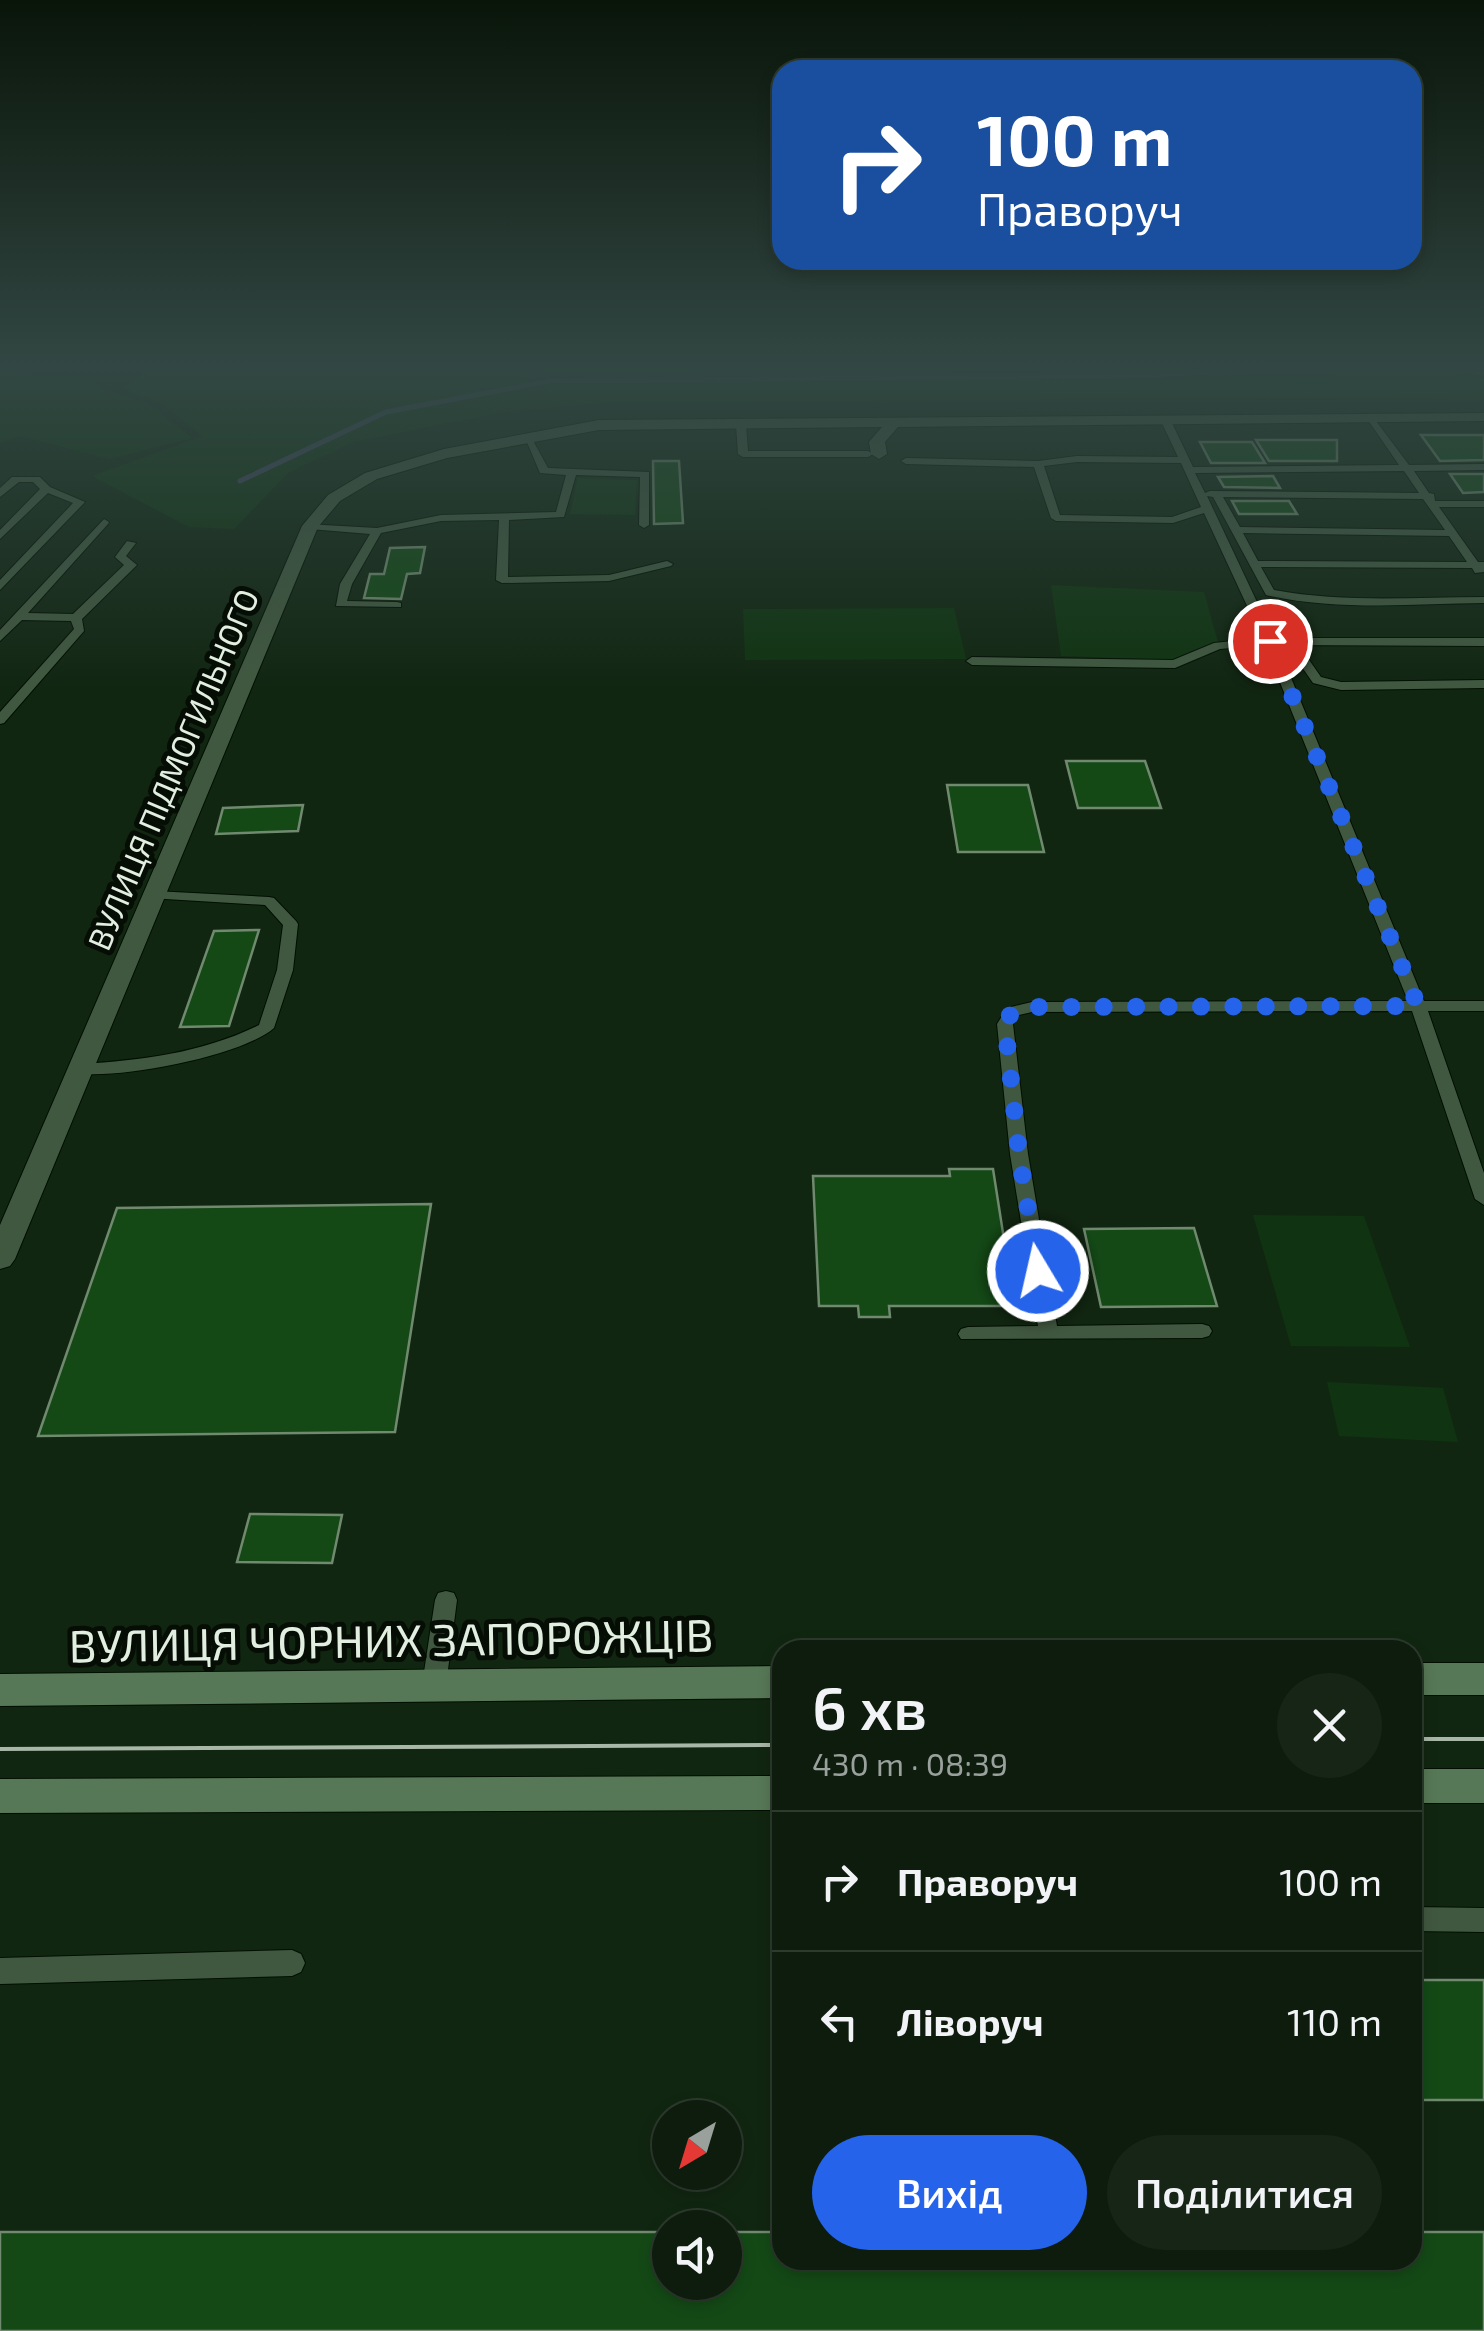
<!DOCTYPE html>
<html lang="uk">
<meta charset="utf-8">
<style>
:root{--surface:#0d1c0d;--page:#162516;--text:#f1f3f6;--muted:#9aa19d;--line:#2d3a2e;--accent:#2563eb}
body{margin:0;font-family:"Exo 2",sans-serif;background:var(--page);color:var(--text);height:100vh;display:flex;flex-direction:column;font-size:38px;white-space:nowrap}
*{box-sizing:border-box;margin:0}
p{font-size:32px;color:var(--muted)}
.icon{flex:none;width:55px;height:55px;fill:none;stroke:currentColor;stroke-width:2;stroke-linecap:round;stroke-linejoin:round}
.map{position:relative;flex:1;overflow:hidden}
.details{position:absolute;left:772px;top:1640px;width:650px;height:630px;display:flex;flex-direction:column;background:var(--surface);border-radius:30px;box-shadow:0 5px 15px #0003,0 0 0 2px var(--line)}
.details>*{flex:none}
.top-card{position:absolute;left:772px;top:60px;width:650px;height:210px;border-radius:30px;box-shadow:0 5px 15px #0003,0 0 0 2px var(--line);background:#1a4fa0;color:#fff;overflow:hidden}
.needle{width:65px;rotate:218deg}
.controls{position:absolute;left:652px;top:2100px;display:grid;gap:20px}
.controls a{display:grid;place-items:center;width:90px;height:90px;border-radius:50%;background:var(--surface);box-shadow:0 5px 15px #0003,0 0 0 2px var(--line);font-size:50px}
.pin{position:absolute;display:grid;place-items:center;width:85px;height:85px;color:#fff;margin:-42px;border:5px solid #fff;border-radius:50%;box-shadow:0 2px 10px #0007}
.me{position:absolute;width:110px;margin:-55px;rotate:351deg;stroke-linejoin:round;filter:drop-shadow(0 0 8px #0008)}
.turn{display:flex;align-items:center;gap:35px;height:210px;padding:0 40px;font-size:45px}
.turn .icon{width:130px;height:130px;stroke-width:2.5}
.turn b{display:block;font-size:70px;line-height:85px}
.round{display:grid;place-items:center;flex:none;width:105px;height:105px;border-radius:52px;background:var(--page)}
.summary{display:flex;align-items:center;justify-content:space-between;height:170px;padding:0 40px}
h1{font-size:60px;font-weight:600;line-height:75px}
.cta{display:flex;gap:20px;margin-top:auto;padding:20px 40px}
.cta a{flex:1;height:115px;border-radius:60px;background:var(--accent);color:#fff;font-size:40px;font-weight:600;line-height:115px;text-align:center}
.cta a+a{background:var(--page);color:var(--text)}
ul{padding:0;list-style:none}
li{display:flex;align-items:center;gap:30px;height:140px;padding:0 40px;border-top:2px solid var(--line)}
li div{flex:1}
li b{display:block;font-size:38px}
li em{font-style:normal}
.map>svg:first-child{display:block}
.green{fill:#103411}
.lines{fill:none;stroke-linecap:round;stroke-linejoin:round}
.stream{stroke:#444764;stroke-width:5}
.building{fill:#144916;stroke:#70896f;stroke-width:2.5}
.service-casing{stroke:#000f00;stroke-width:2}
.minor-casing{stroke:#000f00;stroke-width:2}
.secondary-casing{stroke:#000f00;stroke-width:2}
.service{fill:#415840;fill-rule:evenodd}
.minor{fill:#415840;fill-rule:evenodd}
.secondary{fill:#577856;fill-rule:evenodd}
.tram{stroke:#a8b7a7;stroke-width:4}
.route{stroke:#2563eb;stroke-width:18;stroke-dasharray:0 32.4}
.labels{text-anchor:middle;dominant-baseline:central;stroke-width:10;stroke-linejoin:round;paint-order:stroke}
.far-street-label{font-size:32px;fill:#e1eee0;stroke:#050d05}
.near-street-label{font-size:45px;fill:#e1eee0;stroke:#050d05}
</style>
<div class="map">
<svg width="1484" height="2331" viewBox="0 0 1484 2331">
<rect width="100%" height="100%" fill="#112611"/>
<path class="green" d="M 152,366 L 1484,366 L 1484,400 L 1306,398 L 607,402 L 496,413 L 354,442 L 289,472 L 234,529 L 189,527 L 92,476 L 202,436 L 164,405 L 123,388 Z
M 0,367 L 94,380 L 106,391 L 144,402 L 193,438 L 109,459 L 20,436 L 0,443 Z
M 578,478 L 637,480 L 635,515 L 570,514 Z
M 1051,585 L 1204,592 L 1218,642 L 1176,660 L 1061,656 Z
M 954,608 L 966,659 L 745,660 L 743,609 Z
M 1253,1215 L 1364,1216 L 1410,1347 L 1291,1346 Z
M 1327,1382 L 1443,1388 L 1458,1442 L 1339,1436 Z"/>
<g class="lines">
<path class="stream" d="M 240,481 L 386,412 L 550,381 L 1128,376 L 1331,366"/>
</g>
<path class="building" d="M 1421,435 L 1484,435 L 1484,460 L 1440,461 Z
M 1256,440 L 1337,440 L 1337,461 L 1269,461 Z
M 1200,442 L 1252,442 L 1265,463 L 1211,463 Z
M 653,461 L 679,461 L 683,523 L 654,524 Z
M 1450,474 L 1484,474 L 1484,492 L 1463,493 Z
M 1273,476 L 1280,488 L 1224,487 L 1218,477 Z
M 1232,501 L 1289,501 L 1297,514 L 1239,514 Z
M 425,547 L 420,573 L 407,574 L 401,599 L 364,598 L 370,574 L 384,574 L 390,548 Z
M 1066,761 L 1145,761 L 1161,808 L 1078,808 Z
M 947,785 L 1028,785 L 1044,852 L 958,852 Z
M 303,805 L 298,831 L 216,834 L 223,808 Z
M 259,930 L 229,1026 L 180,1027 L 214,931 Z
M 949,1169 L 993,1169 L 1011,1284 L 1025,1284 L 1029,1306 L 889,1306 L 890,1317 L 859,1317 L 858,1306 L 819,1306 L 813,1176 L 950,1176 Z
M 431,1204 L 395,1432 L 38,1436 L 117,1208 Z
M 1194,1228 L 1217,1306 L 1101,1307 L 1084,1229 Z
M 250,1514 L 342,1515 L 332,1563 L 237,1562 Z
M 1412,1980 L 1484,1980 L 1484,2100 L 1412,2100 Z
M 0,2232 L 670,2232 L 670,2282 L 725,2282 L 725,2232 L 782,2232 L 782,2260 L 1412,2260 L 1412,2232 L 1484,2232 L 1484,2331 L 0,2331 Z"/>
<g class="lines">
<defs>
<path id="service" d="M 1373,417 L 1409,465 L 1484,464 L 1484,470 L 1414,471 L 1429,493 L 1434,494 L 1435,501 L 1484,501 L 1484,507 L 1439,507 L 1478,562 L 1484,562 L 1484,572 L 1475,573 L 1472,568 L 1261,567 L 1274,590 C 1343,603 1415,597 1484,597 L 1484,603 C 1412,604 1337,611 1266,595 L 1213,497 L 1207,496 L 1274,638 L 1484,638 L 1484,646 L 1286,645 L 1305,654 L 1321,677 L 1341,682 L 1484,680 L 1484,688 L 1341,690 L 1313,683 L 1297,660 L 1280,651 L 1424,1001 L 1484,1001 L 1484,1011 L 1428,1011 L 1484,1173 L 1484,1205 L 1475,1199 L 1412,1011 L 1032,1012 L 1019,1015 L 1013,1024 L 1028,1154 L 1057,1326 L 1202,1324 L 1209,1326 L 1212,1331 L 1209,1336 L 1202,1338 L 961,1339 L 958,1334 L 961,1329 L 968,1327 L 1038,1326 L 1010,1154 L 997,1024 L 1007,1008 L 1032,1002 L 1408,1001 L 1265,645 L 1220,649 L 1175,668 L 972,665 L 966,661 L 972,657 L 1173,660 L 1214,643 L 1262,638 L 1204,513 L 1173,523 L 1056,521 L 1051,518 L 1034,467 L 906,464 L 901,461 L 906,458 L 1038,461 L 1077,456 L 1178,457 L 1161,421 L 1166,418 L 1171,421 L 1193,467 L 1399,465 L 1368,420 ZM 1077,462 L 1181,463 L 1201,507 L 1172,517 L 1060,515 L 1044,466 ZM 1404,471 L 1419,493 L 1210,491 L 1205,493 L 1195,473 ZM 1223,497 L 1423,499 L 1445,530 L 1240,527 ZM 1243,533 L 1449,536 L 1467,562 L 1258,561 Z
M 741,422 L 746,425 L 748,451 L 868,451 L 873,454 L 868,457 L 743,457 L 738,454 L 736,425 Z
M 524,435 L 530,435 L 548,468 L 649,472 L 649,525 L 644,528 L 639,525 L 640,477 L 576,475 L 564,517 L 509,520 L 508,577 L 609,575 L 667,561 L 673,564 L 671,566 L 609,581 L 502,583 L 496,580 L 499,520 L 441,521 L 381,533 L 352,584 L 347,601 L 397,602 L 401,603 L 401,607 L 336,606 L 340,584 L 370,534 L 310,529 L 305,526 L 306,524 L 377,528 L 441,515 L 556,512 L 566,475 L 540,473 Z
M 12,477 L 40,477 L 50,487 L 85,502 L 0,590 L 0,580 L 73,503 L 48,493 L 0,539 L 0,530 L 40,489 L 33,482 L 19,482 L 0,497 L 0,488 Z
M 104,519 L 109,522 L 108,524 L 28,613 L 73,614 L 124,565 L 115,557 L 127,541 L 136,543 L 126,556 L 137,565 L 82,619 L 84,631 L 4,723 L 0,724 L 0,712 L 74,629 L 71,621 L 22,620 L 0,641 L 0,630 Z
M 154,891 L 269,897 L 274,898 L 296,921 L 298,924 L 293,970 L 274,1028 C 242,1056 118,1080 75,1073 L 73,1069 L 75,1065 L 81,1064 C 143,1060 202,1053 259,1025 L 277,970 L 283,925 L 265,905 L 149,898 L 149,892 Z
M 446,1591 L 454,1593 L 457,1600 L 446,1685 L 442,1692 L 434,1695 L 426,1692 L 422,1685 L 435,1600 L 438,1593 Z
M 1412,1907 L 1484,1908 L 1484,1932 L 1412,1931 Z
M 292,1950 L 301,1954 L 305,1963 L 301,1972 L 292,1976 L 0,1984 L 0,1958 Z"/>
<path id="minor" d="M 1452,366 L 1484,368 L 1484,376 L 1454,369 Z
M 1484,413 L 1484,421 L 898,427 L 885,442 L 887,454 L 879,459 L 871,454 L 869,442 L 882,427 L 599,430 L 447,458 L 377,479 L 340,501 L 318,527 L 15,1259 L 10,1266 L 0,1269 L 0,1225 L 302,526 L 328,495 L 365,473 L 444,449 L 599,420 Z"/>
<path id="secondary" d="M 1412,1663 L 1484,1663 L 1484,1695 L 1412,1695 Z
M 782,1666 L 782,1698 L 0,1706 L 0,1674 Z
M 1412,1769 L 1484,1769 L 1484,1803 L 1412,1803 Z
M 782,1776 L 782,1810 L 0,1813 L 0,1779 Z"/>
</defs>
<use href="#service" class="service-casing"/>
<use href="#minor" class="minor-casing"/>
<use href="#secondary" class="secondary-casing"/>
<use href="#service" class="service"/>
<use href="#minor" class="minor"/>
<use href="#secondary" class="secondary"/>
<path class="tram" d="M 1412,1739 L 1484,1739
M 0,1749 L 782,1745"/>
</g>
<linearGradient id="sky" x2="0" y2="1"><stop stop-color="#091509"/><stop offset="0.53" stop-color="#324743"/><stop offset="1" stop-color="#324743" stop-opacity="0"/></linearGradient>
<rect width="1484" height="692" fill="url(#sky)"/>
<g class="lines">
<path class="route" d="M 1038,1271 L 1019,1154 L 1005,1024 L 1013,1010 L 1032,1007 L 1418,1006 L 1270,641"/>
</g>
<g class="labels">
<g class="far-street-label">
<text transform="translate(172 769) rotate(-67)">ВУЛИЦЯ ПІДМОГИЛЬНОГО</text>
</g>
<g class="near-street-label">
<text transform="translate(391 1639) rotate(-1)">ВУЛИЦЯ ЧОРНИХ ЗАПОРОЖЦІВ</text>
</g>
</g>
</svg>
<div class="controls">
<a><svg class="needle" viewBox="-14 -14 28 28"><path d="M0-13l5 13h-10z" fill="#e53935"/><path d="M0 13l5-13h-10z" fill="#9aa19d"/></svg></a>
<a><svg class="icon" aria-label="sound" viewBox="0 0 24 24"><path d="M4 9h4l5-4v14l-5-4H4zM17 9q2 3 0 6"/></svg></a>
</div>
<div class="pin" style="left:1270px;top:641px;background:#d93025"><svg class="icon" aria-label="arrive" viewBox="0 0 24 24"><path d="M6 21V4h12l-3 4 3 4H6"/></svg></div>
<svg class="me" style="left:1038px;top:1271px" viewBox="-20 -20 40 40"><circle r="17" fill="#2563eb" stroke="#fff" stroke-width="3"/><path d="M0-11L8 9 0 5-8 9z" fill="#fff"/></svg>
<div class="top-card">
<div class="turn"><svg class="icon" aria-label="right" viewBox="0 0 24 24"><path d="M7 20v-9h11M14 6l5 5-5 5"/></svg><div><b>100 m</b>Праворуч</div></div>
</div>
<section class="details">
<div class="summary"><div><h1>6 хв</h1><p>430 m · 08:39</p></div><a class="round"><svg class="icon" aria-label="close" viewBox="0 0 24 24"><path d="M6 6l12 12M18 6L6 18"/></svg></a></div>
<ul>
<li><svg class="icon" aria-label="right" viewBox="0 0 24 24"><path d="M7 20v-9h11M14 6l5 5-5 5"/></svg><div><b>Праворуч</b></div><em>100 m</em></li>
<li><svg class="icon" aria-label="left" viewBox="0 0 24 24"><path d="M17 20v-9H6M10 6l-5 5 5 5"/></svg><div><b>Ліворуч</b></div><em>110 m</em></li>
</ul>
<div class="cta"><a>Вихід</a><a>Поділитися</a></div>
</section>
</div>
